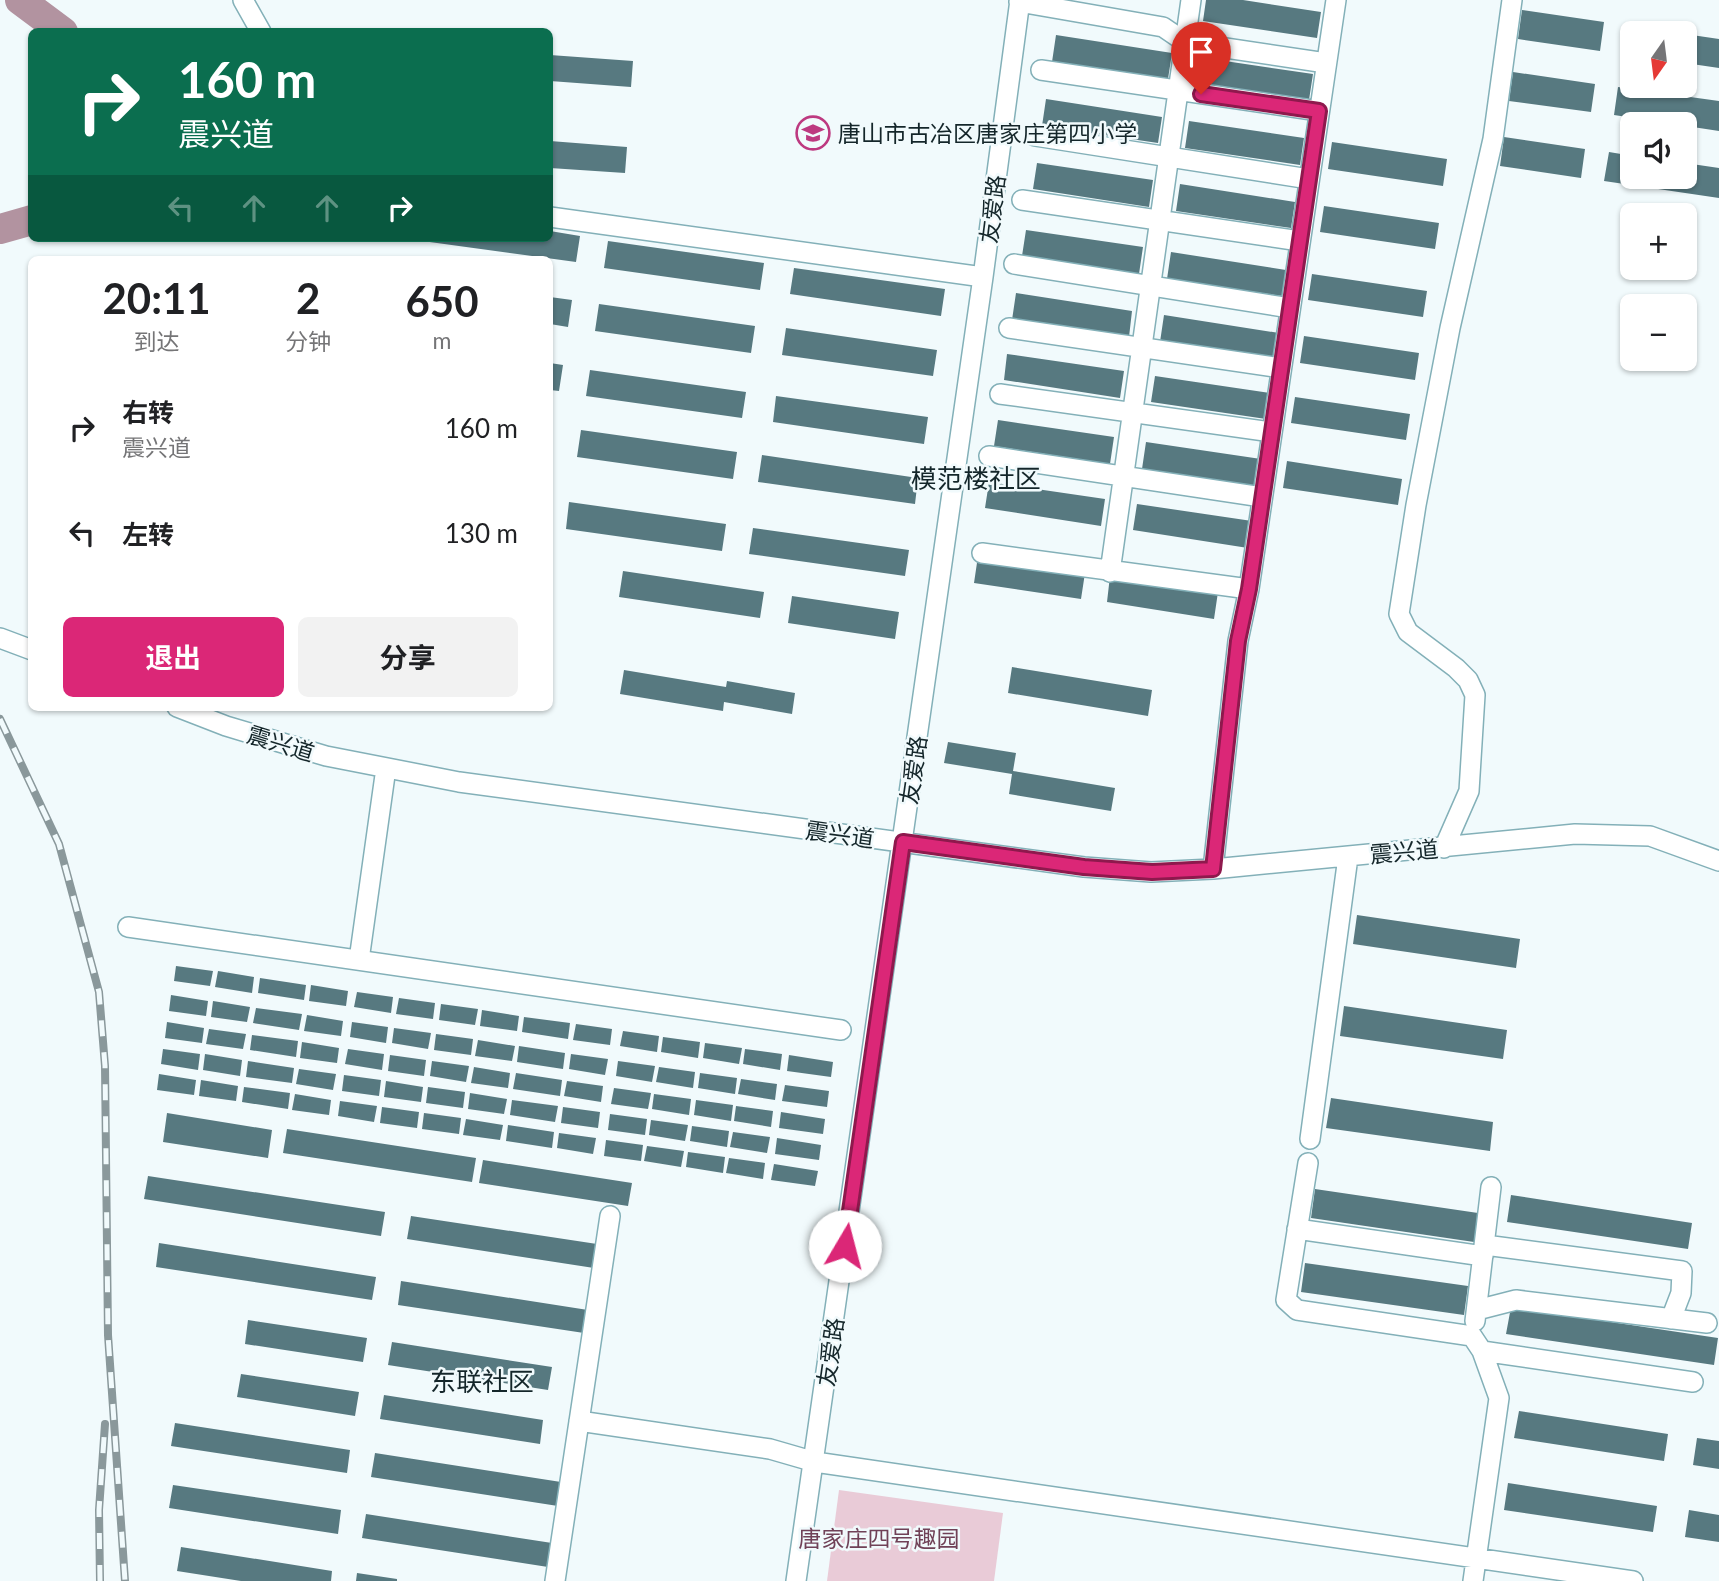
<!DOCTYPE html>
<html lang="zh">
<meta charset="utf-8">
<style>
:root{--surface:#fff;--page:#f2f2f2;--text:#202124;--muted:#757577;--accent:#db2777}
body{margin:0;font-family:Lato,"Noto Sans SC",sans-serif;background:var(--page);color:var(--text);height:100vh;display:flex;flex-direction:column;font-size:26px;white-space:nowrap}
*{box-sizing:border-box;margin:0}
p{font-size:23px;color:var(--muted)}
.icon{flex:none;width:38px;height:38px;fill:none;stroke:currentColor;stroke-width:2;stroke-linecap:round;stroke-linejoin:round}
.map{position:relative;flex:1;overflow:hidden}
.drawer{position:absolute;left:28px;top:256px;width:525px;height:455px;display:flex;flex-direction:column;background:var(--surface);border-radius:10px;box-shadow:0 2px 5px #0004}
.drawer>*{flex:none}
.hud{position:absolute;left:28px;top:28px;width:525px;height:214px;border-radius:10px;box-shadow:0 2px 5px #0004;background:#0b6e4f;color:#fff;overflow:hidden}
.needle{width:46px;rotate:194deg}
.tools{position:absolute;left:1620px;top:21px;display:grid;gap:14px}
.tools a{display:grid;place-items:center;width:77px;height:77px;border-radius:10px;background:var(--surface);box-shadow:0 2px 5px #0004;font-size:35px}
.pin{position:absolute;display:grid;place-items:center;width:60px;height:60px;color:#fff;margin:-72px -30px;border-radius:50% 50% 50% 0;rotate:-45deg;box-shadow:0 0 7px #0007}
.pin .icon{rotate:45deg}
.me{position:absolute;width:77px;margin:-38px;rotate:8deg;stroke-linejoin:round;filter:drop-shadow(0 0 5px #0008)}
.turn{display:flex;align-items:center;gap:24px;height:147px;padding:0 35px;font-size:32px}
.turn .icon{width:91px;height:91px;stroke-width:2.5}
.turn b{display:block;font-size:49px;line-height:60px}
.lanes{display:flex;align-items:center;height:66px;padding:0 35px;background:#0003;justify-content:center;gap:35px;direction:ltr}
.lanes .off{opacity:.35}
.eta{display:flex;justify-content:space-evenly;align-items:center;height:119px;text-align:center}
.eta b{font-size:42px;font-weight:700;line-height:49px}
.action{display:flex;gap:14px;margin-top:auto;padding:14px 35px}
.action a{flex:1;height:80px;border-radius:10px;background:var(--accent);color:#fff;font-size:28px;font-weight:700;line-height:80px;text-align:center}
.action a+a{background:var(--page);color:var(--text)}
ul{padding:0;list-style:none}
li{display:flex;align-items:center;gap:21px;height:105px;padding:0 35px}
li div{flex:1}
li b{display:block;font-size:26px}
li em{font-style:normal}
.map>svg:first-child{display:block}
.green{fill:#e9cbd7}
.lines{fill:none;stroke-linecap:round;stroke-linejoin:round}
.river{stroke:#b293a0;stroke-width:30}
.building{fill:#577980}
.minor-casing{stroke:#83b0b8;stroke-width:22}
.minor{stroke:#fff;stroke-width:19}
.rail-casing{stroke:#8a989b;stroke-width:8}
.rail{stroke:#f1fafc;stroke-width:5;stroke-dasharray:16;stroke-linecap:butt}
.route-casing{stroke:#8e194d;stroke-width:18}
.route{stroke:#db2777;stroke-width:12}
.labels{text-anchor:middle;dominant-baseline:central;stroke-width:5;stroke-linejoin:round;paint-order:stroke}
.poi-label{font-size:23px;fill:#14262a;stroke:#f1fafc;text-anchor:start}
.street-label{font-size:23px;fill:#14262a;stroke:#f1fafc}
.park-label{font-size:23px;fill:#704157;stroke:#f1fafc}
.quarter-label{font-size:26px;fill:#14262a;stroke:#f1fafc}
</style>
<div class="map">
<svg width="1719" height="1581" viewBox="0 0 1719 1581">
<rect width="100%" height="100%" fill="#f1fafc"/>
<path class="green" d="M 839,1490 L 1003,1513 L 994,1581 L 827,1581 Z"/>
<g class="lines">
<path class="river" d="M 20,0 L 63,32
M 0,229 L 32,220"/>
</g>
<path class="building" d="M 1206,0 L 1243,0 L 1321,12 L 1317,38 L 1203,21 Z
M 1522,10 L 1604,22 L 1600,51 L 1518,39 Z
M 1626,25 L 1671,32 L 1670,33 L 1633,33 L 1633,56 L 1622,54 Z
M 1685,34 L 1719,39 L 1719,68 L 1685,63 Z
M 1056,35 L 1172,53 L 1168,79 L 1052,62 Z
M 550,55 L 633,61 L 631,87 L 550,81 Z
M 1198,57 L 1313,74 L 1309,100 L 1194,83 Z
M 1513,72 L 1595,84 L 1591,112 L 1509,101 Z
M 1618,87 L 1719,101 L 1719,131 L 1614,115 Z
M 1046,99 L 1162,117 L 1158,143 L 1042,126 Z
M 1189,121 L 1304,138 L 1300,165 L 1185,148 Z
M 1504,137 L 1585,149 L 1581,178 L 1500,166 Z
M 550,141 L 627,147 L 625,173 L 550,168 Z
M 1332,142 L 1447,159 L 1443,186 L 1328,169 Z
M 1609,152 L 1633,156 L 1633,177 L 1685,177 L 1685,163 L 1719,168 L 1719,198 L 1604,181 Z
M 1037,163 L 1153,180 L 1149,207 L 1033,189 Z
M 1180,184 L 1295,202 L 1291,228 L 1176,211 Z
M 1324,206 L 1439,223 L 1435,249 L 1320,232 Z
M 1026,230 L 1143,247 L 1139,274 L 1022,256 Z
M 550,231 L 580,236 L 576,262 L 415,240 L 550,238 Z
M 608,241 L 764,263 L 760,290 L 604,268 Z
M 1171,252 L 1286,270 L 1282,296 L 1167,279 Z
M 794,268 L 945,289 L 941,316 L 790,294 Z
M 1312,274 L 1427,291 L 1423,317 L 1308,300 Z
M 1016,293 L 1132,311 L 1129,337 L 1012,320 Z
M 550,297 L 572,300 L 568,327 L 550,324 Z
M 599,304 L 755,326 L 751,353 L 595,331 Z
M 1164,315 L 1279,333 L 1275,359 L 1160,342 Z
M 786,328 L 937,350 L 933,376 L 782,355 Z
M 1304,336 L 1419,353 L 1415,380 L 1300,363 Z
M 1007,354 L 1124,371 L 1120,398 L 1004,380 Z
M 550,363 L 563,365 L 559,391 L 550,390 Z
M 590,370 L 746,392 L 742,418 L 586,396 Z
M 1155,376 L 1270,393 L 1266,419 L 1151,402 Z
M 776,396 L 928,417 L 924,444 L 773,422 Z
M 1295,397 L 1410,414 L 1406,440 L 1291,423 Z
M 998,420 L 1114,437 L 1110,464 L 994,446 Z
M 581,430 L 737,452 L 733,479 L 577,457 Z
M 1146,442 L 1261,459 L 1257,486 L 1142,469 Z
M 762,455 L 918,478 L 915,504 L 758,482 Z
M 1287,461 L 1402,479 L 1398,505 L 1283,488 Z
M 989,482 L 1105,499 L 1101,526 L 985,508 Z
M 569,502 L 726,524 L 722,551 L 566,529 Z
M 1137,504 L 1252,521 L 1248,548 L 1133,530 Z
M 753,528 L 909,550 L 905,576 L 749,554 Z
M 978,556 L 1085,573 L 1081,599 L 974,583 Z
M 623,571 L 764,592 L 760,618 L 619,597 Z
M 1110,576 L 1218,592 L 1214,619 L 1107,602 Z
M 792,596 L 899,612 L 895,639 L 788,623 Z
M 1012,667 L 1152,690 L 1148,716 L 1008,693 Z
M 624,670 L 726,687 L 727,681 L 795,693 L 792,714 L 724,702 L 723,711 L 620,694 Z
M 948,742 L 1016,753 L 1013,771 L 1115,788 L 1111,811 L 1009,794 L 1012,774 L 944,763 Z
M 1357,915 L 1520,939 L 1516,968 L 1353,944 Z
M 176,966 L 213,971 L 210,986 L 174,981 Z
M 218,971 L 254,977 L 252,993 L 215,987 Z
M 260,978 L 306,985 L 304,1000 L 258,993 Z
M 311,985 L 348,991 L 346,1006 L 309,1001 Z
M 357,992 L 393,997 L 391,1013 L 354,1007 Z
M 171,995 L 208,1001 L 206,1016 L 169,1011 Z
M 399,998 L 435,1003 L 433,1019 L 396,1014 Z
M 213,1001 L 250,1007 L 247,1022 L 211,1017 Z
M 441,1004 L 478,1009 L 475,1025 L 439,1020 Z
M 1344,1006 L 1507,1030 L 1503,1059 L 1340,1036 Z
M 256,1008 L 302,1014 L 299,1030 L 253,1023 Z
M 482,1010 L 519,1016 L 517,1031 L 480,1026 Z
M 307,1015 L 343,1021 L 341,1036 L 304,1031 Z
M 524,1017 L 570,1023 L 568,1039 L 522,1032 Z
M 167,1022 L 204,1028 L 202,1043 L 165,1038 Z
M 352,1022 L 388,1027 L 386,1043 L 350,1037 Z
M 576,1024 L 612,1029 L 610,1045 L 573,1040 Z
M 394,1028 L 431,1033 L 428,1049 L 392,1043 Z
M 209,1029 L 246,1034 L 243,1049 L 206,1044 Z
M 623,1031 L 659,1036 L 657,1052 L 620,1046 Z
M 436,1034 L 473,1039 L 471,1055 L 434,1050 Z
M 252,1035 L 298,1041 L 296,1057 L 250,1050 Z
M 663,1037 L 700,1042 L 698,1058 L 661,1052 Z
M 478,1040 L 515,1046 L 512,1061 L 475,1056 Z
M 302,1042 L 339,1048 L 337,1063 L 300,1058 Z
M 705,1043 L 742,1048 L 739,1064 L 703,1058 Z
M 519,1046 L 565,1053 L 563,1069 L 517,1062 Z
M 163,1049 L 200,1054 L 198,1070 L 161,1064 Z
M 348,1049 L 384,1054 L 382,1070 L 345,1064 Z
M 745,1049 L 782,1054 L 780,1070 L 743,1064 Z
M 205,1054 L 242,1060 L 240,1076 L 203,1070 Z
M 571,1054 L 608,1059 L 605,1075 L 569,1069 Z
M 390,1055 L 426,1060 L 424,1076 L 388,1071 Z
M 789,1055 L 833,1062 L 831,1077 L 787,1071 Z
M 248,1061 L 294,1068 L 292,1083 L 246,1077 Z
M 432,1061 L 469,1066 L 466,1082 L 430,1076 Z
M 618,1061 L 655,1066 L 652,1082 L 616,1076 Z
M 474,1067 L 510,1073 L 508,1088 L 471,1083 Z
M 659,1067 L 695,1072 L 693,1088 L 656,1082 Z
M 299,1069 L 336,1074 L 333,1090 L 296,1084 Z
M 516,1073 L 562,1080 L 560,1096 L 513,1089 Z
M 700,1073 L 737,1078 L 735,1094 L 698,1088 Z
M 159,1074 L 196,1080 L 194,1095 L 157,1090 Z
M 344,1075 L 381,1080 L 379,1096 L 342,1091 Z
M 741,1079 L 777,1084 L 775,1100 L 738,1094 Z
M 201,1080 L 238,1086 L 236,1101 L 199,1096 Z
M 386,1081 L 423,1087 L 421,1102 L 384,1097 Z
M 567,1081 L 603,1086 L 601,1102 L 564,1096 Z
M 785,1085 L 829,1091 L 827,1107 L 782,1101 Z
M 244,1087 L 290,1093 L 288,1109 L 242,1102 Z
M 428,1087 L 465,1092 L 463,1108 L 426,1103 Z
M 614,1088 L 651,1093 L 648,1109 L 611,1104 Z
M 470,1093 L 507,1099 L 504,1114 L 468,1109 Z
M 295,1094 L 331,1100 L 329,1115 L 292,1110 Z
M 654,1094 L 691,1099 L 689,1115 L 652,1109 Z
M 1331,1098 L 1493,1122 L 1490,1151 L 1326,1128 Z
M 512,1100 L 558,1106 L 555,1122 L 510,1115 Z
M 696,1100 L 733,1105 L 731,1121 L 694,1115 Z
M 340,1101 L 377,1106 L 374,1122 L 338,1116 Z
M 736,1106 L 773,1111 L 771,1127 L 734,1121 Z
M 382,1107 L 419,1112 L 417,1128 L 380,1123 Z
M 563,1107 L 600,1112 L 598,1128 L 561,1123 Z
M 781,1112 L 825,1119 L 823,1134 L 779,1128 Z
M 167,1113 L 272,1130 L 268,1158 L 163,1142 Z
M 424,1113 L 461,1118 L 459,1134 L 422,1129 Z
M 610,1114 L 647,1119 L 645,1135 L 608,1130 Z
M 466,1119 L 503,1125 L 500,1140 L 463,1135 Z
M 651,1120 L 688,1125 L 685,1141 L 649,1135 Z
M 508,1125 L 554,1132 L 552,1148 L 506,1141 Z
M 692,1126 L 729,1131 L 727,1147 L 690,1141 Z
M 287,1129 L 476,1158 L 472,1182 L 283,1153 Z
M 733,1132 L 770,1137 L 767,1153 L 730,1147 Z
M 559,1133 L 596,1138 L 593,1154 L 557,1148 Z
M 777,1138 L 821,1145 L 819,1160 L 775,1154 Z
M 606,1140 L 643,1145 L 641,1161 L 604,1156 Z
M 647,1146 L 684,1151 L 681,1167 L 644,1161 Z
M 688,1152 L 725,1157 L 723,1173 L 686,1167 Z
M 729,1158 L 765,1163 L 763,1179 L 726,1173 Z
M 483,1160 L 632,1183 L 628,1206 L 479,1183 Z
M 774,1164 L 818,1171 L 815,1186 L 771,1180 Z
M 148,1176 L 385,1212 L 381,1236 L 144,1199 Z
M 1315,1189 L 1478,1213 L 1474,1242 L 1311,1218 Z
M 1511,1195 L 1692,1223 L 1688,1249 L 1507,1222 Z
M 411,1216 L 597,1244 L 594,1268 L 407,1239 Z
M 159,1243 L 376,1277 L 372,1300 L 156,1267 Z
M 1305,1263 L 1468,1286 L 1464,1315 L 1301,1292 Z
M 401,1281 L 588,1310 L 584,1333 L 398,1305 Z
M 1511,1307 L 1718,1338 L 1714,1365 L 1506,1334 Z
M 248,1320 L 367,1338 L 363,1362 L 245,1344 Z
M 392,1342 L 552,1367 L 548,1390 L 388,1365 Z
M 241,1374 L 359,1392 L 355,1416 L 237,1397 Z
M 384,1395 L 543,1420 L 540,1444 L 380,1419 Z
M 1519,1411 L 1668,1434 L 1664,1461 L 1514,1438 Z
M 175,1423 L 350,1450 L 347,1473 L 171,1446 Z
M 1697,1438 L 1719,1441 L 1719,1469 L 1693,1465 Z
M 375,1453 L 561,1482 L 558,1506 L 371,1477 Z
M 1508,1483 L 1657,1506 L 1653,1532 L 1504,1510 Z
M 173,1485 L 341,1510 L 338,1534 L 169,1508 Z
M 1689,1510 L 1719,1515 L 1719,1542 L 1685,1537 Z
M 366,1514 L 552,1543 L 548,1567 L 362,1538 Z
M 181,1547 L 332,1571 L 331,1581 L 241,1581 L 177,1571 Z
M 357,1573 L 397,1579 L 397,1581 L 356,1581 Z"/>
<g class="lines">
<defs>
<path id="minor" d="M 243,0 L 261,32
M 1019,2 L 1163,27 L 1185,42 L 1326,63
M 1041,70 L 1319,111
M 1035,136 L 1309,179
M 1022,200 L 1300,241
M 550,217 L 983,277
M 1014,264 L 1290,308
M 1009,328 L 1281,368
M 1000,394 L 1272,432
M 989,456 L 1262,497
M 982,553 L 1249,589
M 1110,572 L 1191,0
M 0,638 L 32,650
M 177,707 L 226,726 L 326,756 L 459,782 L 1084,867 L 1151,872 L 1213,869 L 1575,834 L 1650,836 L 1719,861
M 1444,848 L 1469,791 L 1475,695 L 1468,680 L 1456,668 L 1408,632 L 1399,614 L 1416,505 L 1450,328 L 1493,139 L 1512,0
M 1213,869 L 1238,641 L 1249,589 L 1336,0
M 128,927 L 841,1030
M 359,960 L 386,768
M 1310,1139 L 1348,857
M 1308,1163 L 1286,1300 L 1297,1310 L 1472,1336 L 1482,1351 L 1499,1398 L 1473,1581
M 1297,1229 L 1483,1256
M 1485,1245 L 1682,1271 L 1681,1293 L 1671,1319
M 1477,1310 L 1516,1300 L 1707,1323
M 1475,1321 L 1491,1187
M 1482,1351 L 1693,1382
M 579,1421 L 770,1449 L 815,1462 L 1633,1581
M 555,1581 L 610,1216
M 796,1581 L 983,277 L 1020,0"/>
</defs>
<use href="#minor" class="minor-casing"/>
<use href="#minor" class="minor"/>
<defs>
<path id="rail" d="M 0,719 L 59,844 L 99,992 L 105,1066 L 108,1335 L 125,1581
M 100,1581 L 99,1510 L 105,1424"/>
</defs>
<use href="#rail" class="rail-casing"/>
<use href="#rail" class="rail"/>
</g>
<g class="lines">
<defs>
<path id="route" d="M 845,1246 L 903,842 L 1084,867 L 1152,872 L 1213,869 L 1238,641 L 1249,589 L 1319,111 L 1201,94"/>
</defs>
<use href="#route" class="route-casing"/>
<use href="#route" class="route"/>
</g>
<defs>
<symbol id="school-ring" viewBox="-11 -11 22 22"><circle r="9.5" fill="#f1fafc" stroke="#bd3980" stroke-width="1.5"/><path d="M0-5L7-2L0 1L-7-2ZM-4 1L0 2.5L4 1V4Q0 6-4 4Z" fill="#bd3980"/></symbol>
</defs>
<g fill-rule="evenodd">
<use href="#school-ring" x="794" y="114" width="38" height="38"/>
</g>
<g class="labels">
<g class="poi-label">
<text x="838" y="133">唐山市古冶区唐家庄第四小学</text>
</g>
<g class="street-label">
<text transform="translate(992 209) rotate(-83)">友爱路</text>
<text transform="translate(281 743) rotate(17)">震兴道</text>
<text transform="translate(913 770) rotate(-82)">友爱路</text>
<text transform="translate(840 834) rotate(8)">震兴道</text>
<text transform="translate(1404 851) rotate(-5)">震兴道</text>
<text transform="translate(830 1352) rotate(-82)">友爱路</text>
</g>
<g class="park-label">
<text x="879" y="1538">唐家庄四号趣园</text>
</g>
<g class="quarter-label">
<text x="976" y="478">模范楼社区</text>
<text x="482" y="1381">东联社区</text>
</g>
</g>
</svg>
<div class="tools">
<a><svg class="needle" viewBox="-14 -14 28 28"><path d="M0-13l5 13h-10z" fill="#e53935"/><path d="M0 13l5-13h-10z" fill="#757577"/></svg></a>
<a><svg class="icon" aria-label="sound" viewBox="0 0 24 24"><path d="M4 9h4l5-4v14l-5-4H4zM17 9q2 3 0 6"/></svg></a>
<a>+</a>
<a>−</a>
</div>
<div class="pin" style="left:1201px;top:94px;background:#d93025"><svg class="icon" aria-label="arrive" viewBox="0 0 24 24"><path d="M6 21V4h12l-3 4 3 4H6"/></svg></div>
<svg class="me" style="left:845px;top:1246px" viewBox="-20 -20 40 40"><circle r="19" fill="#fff"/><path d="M0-13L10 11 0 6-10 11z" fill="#db2777"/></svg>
<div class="hud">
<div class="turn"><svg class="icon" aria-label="right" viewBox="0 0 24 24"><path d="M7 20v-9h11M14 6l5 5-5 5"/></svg><div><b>160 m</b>震兴道</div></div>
<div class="lanes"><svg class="icon off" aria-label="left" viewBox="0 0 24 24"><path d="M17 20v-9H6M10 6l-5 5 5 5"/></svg><svg class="icon off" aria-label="ahead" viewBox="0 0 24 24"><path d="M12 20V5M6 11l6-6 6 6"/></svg><svg class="icon off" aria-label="ahead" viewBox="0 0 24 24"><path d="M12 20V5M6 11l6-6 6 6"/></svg><svg class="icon" aria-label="right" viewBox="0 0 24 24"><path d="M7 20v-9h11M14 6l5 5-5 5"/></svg></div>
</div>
<section class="drawer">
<div class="eta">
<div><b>20:11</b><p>到达</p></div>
<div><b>2</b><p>分钟</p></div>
<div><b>650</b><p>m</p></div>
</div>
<ul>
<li><svg class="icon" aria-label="right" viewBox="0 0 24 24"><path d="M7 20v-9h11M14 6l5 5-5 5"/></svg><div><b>右转</b><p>震兴道</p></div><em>160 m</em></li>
<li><svg class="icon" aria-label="left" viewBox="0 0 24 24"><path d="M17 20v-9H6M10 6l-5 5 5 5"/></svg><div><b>左转</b></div><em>130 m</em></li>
</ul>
<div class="action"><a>退出</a><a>分享</a></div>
</section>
</div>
